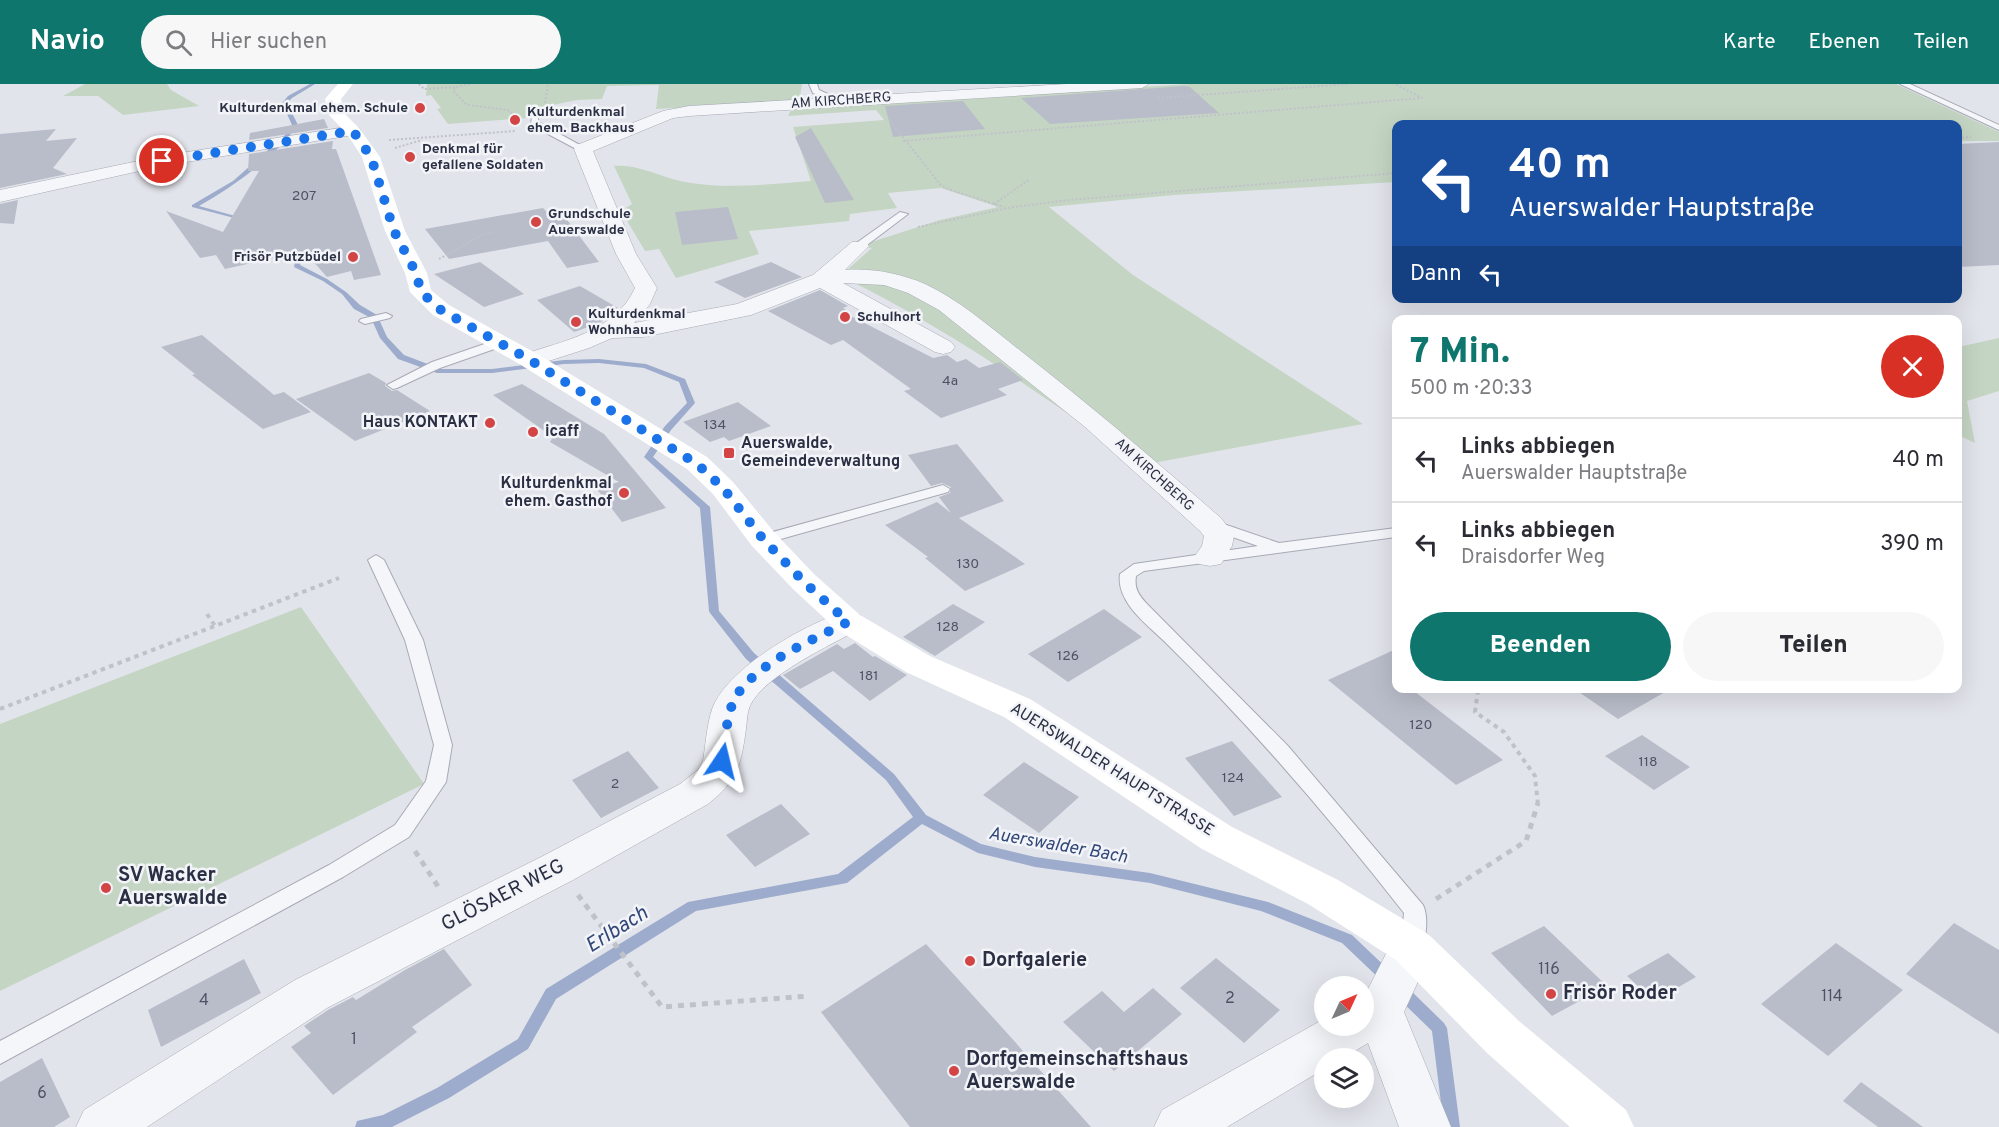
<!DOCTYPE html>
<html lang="de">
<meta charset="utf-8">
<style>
:root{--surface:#fff;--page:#f7f7f7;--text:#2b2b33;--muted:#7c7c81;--line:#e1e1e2;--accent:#0f766e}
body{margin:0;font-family:Overpass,sans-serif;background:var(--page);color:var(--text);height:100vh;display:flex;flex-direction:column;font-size:22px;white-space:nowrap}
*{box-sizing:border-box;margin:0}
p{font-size:20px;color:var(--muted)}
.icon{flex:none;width:33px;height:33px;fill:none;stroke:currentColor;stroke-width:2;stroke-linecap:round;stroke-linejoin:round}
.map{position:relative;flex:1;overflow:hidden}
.drawer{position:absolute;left:1392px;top:231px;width:570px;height:378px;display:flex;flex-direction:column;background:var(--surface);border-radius:12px;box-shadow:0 6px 24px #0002}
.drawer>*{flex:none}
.hud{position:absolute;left:1392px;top:36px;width:570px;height:183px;border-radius:12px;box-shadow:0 6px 24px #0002;background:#1a4fa0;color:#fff;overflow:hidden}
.needle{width:39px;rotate:46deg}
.fabs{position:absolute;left:1314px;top:892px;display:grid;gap:12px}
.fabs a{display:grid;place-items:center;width:60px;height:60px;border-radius:50%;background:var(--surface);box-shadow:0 6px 24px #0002;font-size:30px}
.pin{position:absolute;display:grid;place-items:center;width:51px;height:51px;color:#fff;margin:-26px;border:3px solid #fff;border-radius:50%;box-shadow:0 2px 6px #0007}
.me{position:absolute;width:66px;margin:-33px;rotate:10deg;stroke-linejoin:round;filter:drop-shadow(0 0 4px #0008)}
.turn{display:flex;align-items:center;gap:21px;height:126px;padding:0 18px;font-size:27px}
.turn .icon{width:78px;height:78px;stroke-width:2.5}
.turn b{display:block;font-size:42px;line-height:51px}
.then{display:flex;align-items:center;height:57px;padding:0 18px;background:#0003;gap:12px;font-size:22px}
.round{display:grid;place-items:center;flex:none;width:63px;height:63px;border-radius:32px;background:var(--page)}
.headline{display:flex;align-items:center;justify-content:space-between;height:102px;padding:0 18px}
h1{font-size:36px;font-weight:800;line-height:45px;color:var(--accent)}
.button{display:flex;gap:12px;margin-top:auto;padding:12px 18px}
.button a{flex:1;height:69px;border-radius:36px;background:var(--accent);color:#fff;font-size:24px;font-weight:800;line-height:69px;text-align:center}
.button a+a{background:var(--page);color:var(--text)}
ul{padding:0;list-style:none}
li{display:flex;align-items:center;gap:18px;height:84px;padding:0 18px;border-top:2px solid var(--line)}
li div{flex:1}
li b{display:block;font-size:22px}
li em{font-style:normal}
header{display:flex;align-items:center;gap:36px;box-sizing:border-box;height:84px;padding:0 30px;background:var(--accent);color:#fff}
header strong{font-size:28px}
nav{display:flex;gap:33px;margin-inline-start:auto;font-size:21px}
.search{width:420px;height:54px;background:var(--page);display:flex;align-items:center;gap:15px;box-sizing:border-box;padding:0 21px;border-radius:33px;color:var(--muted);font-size:22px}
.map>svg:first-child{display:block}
.green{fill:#c5d5c3}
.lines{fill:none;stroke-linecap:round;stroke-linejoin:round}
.stream{fill:#9daccc;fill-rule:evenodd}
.building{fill:#b9bdc9}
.service-casing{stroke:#a7aab6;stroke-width:2}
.minor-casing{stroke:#a7aab6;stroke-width:1}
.path-far2{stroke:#c0c2ca;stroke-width:2;stroke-dasharray:2 2;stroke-linecap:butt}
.path-far1{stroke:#c0c2ca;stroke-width:4;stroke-dasharray:4.5 4.5;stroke-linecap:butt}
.path{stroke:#c0c2ca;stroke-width:5;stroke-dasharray:6 6;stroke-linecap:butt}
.service{fill:#f5f6f9;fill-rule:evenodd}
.minor{fill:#f5f6f9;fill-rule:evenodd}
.secondary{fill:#fff;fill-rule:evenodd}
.route{stroke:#1a73e8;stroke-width:10;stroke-dasharray:0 18}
.poi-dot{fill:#d34545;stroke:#f2f4f8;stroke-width:2}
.labels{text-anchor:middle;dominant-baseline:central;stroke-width:5;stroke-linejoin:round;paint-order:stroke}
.far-street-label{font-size:14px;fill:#2a2f44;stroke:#f2f4f8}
.far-poi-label{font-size:14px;font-weight:bold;fill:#2a2f44;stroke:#f2f4f8;text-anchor:start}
.number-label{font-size:14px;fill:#4e5265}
.poi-label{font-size:16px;font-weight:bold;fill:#2a2f44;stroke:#f2f4f8;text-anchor:end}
.street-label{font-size:16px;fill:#2a2f44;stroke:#f2f4f8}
.near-number-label{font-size:16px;fill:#4e5265}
.water-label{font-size:18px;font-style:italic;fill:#324779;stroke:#f2f4f8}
.near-poi-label{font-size:20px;font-weight:bold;fill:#2a2f44;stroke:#f2f4f8;text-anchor:start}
.near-street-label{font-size:20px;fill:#2a2f44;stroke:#f2f4f8}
.near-water-label{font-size:21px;font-style:italic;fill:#324779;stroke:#f2f4f8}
</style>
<header>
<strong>Navio</strong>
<div class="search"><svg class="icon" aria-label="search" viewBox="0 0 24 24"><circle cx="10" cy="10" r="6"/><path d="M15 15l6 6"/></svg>Hier suchen</div>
<nav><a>Karte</a><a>Ebenen</a><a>Teilen</a></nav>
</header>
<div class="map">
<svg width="1999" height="1043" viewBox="0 0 1999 1043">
<rect width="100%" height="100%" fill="#e2e4eb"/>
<path class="green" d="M 85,0 L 167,0 L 171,6 L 199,22 L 123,31 L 98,12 L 63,12 Z
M 427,0 L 802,0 L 799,18 L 656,25 L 659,1 L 607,2 L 602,15 L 577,16 L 543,23 L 541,33 L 448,40 L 437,25 L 441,24 L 431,11 L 426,12 Z
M 1190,0 L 1896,0 L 1999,48 L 1999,57 L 1958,57 L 1958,40 L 1396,40 L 1396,98 L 1174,111 L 1049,123 L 1133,191 L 1363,340 L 1142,381 C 1045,314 947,243 840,192 L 872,164 L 859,162 L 940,136 L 998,123 L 941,104 L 888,109 L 897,124 L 850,130 L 849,137 L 749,147 L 759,170 L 676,194 L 659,165 L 645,167 L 626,135 L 624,125 L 632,120 L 614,82 C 641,80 665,96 691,99 C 731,105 771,100 811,97 L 793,43 L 884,36 L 876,26 L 788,32 L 792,24 Z
M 1999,254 L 1999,307 L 1967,317 L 1975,359 L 1958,351 L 1958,263 Z
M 301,523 L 424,700 L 0,907 L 0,640 Z"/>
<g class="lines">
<path class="stream" d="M 310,0 L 315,0 L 292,14 L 287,19 L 298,41 C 273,75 235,101 199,122 L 246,135 L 246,137 L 192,123 L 192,121 L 233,97 L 285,51 L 292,41 L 282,19 L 288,12 Z
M 298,157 L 302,157 L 305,160 L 300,181 L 327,195 L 346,208 L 360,221 L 377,231 L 387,253 L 404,271 L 441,285 L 492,285 L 564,276 L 599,275 L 646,280 L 685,295 L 695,319 L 671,346 L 653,373 L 710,423 L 719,527 L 754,569 L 894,690 L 926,731 L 981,760 L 1035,773 L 1150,789 L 1268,818 L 1352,851 L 1393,890 L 1395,894 L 1393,898 L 1388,900 L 1383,898 L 1342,859 L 1261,827 L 1150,799 L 1035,783 L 978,769 L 922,740 L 847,799 L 696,827 L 556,915 L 528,965 L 449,1014 L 392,1043 L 355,1043 L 357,1037 L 383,1031 L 437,1004 L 518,955 L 546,905 L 688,818 L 838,790 L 913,733 L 886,696 L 746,575 L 710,529 L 709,527 L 700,424 L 644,373 L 665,342 L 687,319 L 679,298 L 644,284 L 599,279 L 564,280 L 492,289 L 437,289 L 398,275 L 380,254 L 371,234 L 354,225 L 342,210 L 323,197 L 294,183 L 299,160 Z
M 1401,901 L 1406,902 L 1444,939 L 1447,944 L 1460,1043 L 1444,1043 L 1432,947 L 1396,912 L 1394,907 L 1396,902 Z"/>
</g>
<path class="building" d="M 1184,2 L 1190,3 L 1219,29 L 1050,40 L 1021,14 Z
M 963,17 L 985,45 L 893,53 L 885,22 Z
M 324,35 L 328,44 L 249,56 L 250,49 Z
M 811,44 L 854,116 L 825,119 L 795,53 Z
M 56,45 L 46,57 L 77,54 L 53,84 L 67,90 L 0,104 L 0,50 Z
M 333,57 L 332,65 L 336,65 L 381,191 L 354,196 L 351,187 L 327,193 L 304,167 L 225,185 L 216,171 L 200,174 L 166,127 L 223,148 L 259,87 L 248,87 L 249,70 Z
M 1999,58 L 1999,181 L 1958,183 L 1958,60 Z
M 18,116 L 14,140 L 0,139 L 0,120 Z
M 728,123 L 738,155 L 682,161 L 675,128 Z
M 543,124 L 550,131 L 562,129 L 599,178 L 567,184 L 548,157 L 449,175 L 425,145 Z
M 480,178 L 524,210 L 484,223 L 434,190 Z
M 771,178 L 802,193 L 745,214 L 714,198 Z
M 580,202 L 618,224 L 600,239 L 574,248 L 537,216 Z
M 820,206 L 848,222 L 843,224 L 846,226 L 841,227 L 933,274 L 947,271 L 957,278 L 966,275 L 979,284 L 1000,278 L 1023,296 L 998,305 L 1007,311 L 941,334 L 904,307 L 911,305 L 843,256 L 831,261 L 768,227 Z
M 202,251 L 274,311 L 284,308 L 311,328 L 263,345 L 192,291 L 195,290 L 161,263 Z
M 369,289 L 386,299 L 385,302 L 392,307 L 397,306 L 430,327 L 355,357 L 296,315 Z
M 522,300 L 604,350 L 666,424 L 622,438 L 596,404 L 619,398 L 550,358 L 553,353 L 493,311 Z
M 738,318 L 771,342 L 729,357 L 724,353 L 710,358 L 683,338 Z
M 957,360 L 1004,417 L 959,434 L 1025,480 L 965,507 L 925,474 L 928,473 L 885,441 L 937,418 L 951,429 L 939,413 L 950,409 L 951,403 L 942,399 L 931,402 L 908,371 Z
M 953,520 L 985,538 L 935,572 L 903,553 Z
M 1104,525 L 1142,553 L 1068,598 L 1028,570 Z
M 855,559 L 873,573 L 875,572 L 907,591 L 870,617 L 833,587 L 800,605 L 783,591 L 837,560 L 844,565 Z
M 1396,565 L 1396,604 L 1410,604 L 1503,676 L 1456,701 L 1328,596 Z
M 1573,604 L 1672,604 L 1618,635 Z
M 1642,651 L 1690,683 L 1654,706 L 1605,672 Z
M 1232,657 L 1282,713 L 1234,732 L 1185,674 Z
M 628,667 L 659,704 L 601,734 L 572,696 Z
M 1024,678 L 1079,713 L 1039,749 L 983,711 Z
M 781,720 L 810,750 L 755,783 L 726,751 Z
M 1954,839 L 1999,866 L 1999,950 L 1906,890 Z
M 1544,842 L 1607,902 L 1552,932 L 1491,869 Z
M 1836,859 L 1903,906 L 1828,972 L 1761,920 Z
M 926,860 L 998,939 L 1091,1043 L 910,1043 L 821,928 Z
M 444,865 L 472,901 L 412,943 L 417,948 L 333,1011 L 291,963 L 311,949 L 304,942 L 328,926 L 353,913 L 356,916 L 405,886 Z
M 1668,869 L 1696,893 L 1654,917 L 1627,892 Z
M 1216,874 L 1280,926 L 1244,959 L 1180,904 Z
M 244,875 L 261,909 L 161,963 L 148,926 Z
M 1153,904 L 1182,930 L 1114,987 L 1063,938 L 1102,907 L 1124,928 Z
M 42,974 L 70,1033 L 54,1043 L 0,1043 L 0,998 Z
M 1861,998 L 1923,1043 L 1878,1043 L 1843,1017 Z"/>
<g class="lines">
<defs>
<path id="service" d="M 809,0 L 817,0 L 819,6 L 845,18 L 838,20 L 813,9 Z
M 1900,0 L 1910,0 L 1999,41 L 1999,46 Z
M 532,32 L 538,32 L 538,38 L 587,65 L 580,67 L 531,41 Z
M 900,128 L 908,130 L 863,164 L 855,164 L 855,160 Z
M 386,229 L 392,232 L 390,234 L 365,240 L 359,237 L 361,235 Z
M 499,255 L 505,259 L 503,262 L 440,284 L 397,304 L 393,305 L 387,301 L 432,278 Z
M 943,401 L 950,405 L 948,408 L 763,460 L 755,455 L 758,452 Z
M 1212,436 L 1279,459 L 1396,444 L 1396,453 L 1144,487 L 1136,492 C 1134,505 1139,511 1147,520 L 1288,662 L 1423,821 C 1429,833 1426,857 1420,869 L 1412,871 L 1404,869 L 1401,862 L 1404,829 C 1329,733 1250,641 1163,556 C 1145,539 1116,517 1120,490 L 1134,480 L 1258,462 L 1207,444 L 1204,441 L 1207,438 Z
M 376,471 L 384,476 L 423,556 L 452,661 L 446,698 L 409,753 L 343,793 L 0,980 L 0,957 L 329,781 L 395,741 L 426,697 L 434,661 L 405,556 L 368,476 Z"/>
<path id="minor" d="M 1067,0 L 1149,0 L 1142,4 L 689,32 L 673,34 L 593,67 L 636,170 L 657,204 L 650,220 L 634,239 L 737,220 L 813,191 L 852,158 L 866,158 L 869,162 L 845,186 C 872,184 899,189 925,200 C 961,217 991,244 1022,268 C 1090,321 1156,377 1222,435 L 1234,452 L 1232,462 L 1221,480 L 1210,482 L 1199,480 L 1194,473 L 1202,462 L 1204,452 L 1200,447 L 1085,343 L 939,226 L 908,209 L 884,201 L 843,199 L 951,258 L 955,263 L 951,268 L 943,270 L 935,268 L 820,204 L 751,231 L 643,253 L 612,254 L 589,264 L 530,283 L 521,281 L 518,276 L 521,271 C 563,257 615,248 635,204 L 616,170 L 574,65 L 577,61 L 663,27 L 689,22 Z
M 353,42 L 359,44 L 361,47 L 359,50 L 162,82 L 0,118 L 0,106 L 162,72 Z
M 848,527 L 860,531 L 865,538 L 860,545 C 832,560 762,593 750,622 C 747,628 747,638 746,645 C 741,681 738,696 708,720 L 573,796 L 327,924 L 147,1043 L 76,1043 L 84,1026 L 295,896 L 543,772 L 680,700 L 698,686 L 703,677 C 706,659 707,634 715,618 C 735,580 808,538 848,527 Z
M 1412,844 L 1428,850 L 1434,863 L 1404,928 L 1451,1043 L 1399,1043 L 1368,959 L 1342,975 L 1324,975 L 1324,985 L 1227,1043 L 1154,1043 L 1162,1026 L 1324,935 L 1324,942 L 1364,942 L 1364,913 L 1396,850 Z"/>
</defs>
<use href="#service" class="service-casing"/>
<use href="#minor" class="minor-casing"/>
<path class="path-far2" d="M 419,0 L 424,5 L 455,3
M 470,0 L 456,3 L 453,7 L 467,21 L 508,26 L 514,31
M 1158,14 L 1348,0
M 545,19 L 548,0
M 890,37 L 940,100 L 948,105 L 1004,123
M 1958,54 L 1971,53
M 389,56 L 516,47
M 903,57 L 1422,14 L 1395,0
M 395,64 L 422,56
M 994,120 L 1030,95
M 918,143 L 1013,123 L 1069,116 L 1396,89
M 439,175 L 482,151 L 494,148"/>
<path class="path-far1" d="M 207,530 L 215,542
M 1478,606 L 1475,628 L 1504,648 L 1535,692 L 1538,721
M 0,625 L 339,494"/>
<path class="path" d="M 415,767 L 439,804
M 578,811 L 662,923 L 809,912
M 1436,815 L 1526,757 L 1538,719"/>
<use href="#service" class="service"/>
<use href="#minor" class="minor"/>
<path class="secondary" d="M 338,0 L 353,0 L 341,15 L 345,30 L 359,44 L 380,73 L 405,147 L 427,189 L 431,206 L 449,221 L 539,271 L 707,373 L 733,398 L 774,448 L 815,491 L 860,531 L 930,572 L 1030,615 L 1232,743 L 1338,796 L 1428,850 L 1520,938 L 1626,1026 L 1634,1043 L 1570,1043 L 1486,968 L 1396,876 L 1308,820 L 1202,765 L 1004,633 L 906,588 L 836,545 L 793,505 L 752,462 L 713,410 L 687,385 L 521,281 L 433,231 L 410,208 L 405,189 L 385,147 L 362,73 L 347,50 L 329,31 L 325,15 Z"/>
</g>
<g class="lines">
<path class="route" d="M 162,77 L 353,47 L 371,73 L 394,147 L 416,189 L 421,208 L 441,226 L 530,276 L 697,380 L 723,404 L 763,455 L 804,498 L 848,538 C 814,555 745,584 732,621 C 726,638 725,659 722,677"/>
</g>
<g class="poi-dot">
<circle cx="420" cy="24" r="6"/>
<circle cx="515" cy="36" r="6"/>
<circle cx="410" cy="73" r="6"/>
<circle cx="536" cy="138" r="6"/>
<circle cx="353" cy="173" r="6"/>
<circle cx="845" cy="233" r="6"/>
<circle cx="576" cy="238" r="6"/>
<circle cx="490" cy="339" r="6"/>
<circle cx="533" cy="348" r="6"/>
<rect x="723" y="363" width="12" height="12" rx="3"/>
<circle cx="624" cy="409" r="6"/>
<circle cx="106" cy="804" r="6"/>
<circle cx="970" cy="877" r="6"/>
<circle cx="1551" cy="910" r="6"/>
<circle cx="954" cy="987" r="6"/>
</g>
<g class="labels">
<g class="far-street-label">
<text transform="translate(841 17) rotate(-4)">AM KIRCHBERG</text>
<text transform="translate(1154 391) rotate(42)">AM KIRCHBERG</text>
</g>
<g class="far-poi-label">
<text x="408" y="24" text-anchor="end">Kulturdenkmal ehem. Schule</text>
<text x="527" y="28">Kulturdenkmal<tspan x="527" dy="16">ehem. Backhaus</tspan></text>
<text x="422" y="65">Denkmal für<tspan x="422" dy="16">gefallene Soldaten</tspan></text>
<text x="548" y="130">Grundschule<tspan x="548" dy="16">Auerswalde</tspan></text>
<text x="341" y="173" text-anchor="end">Frisör Putzbüdel</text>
<text x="588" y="230">Kulturdenkmal<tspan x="588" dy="16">Wohnhaus</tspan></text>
<text x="857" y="233">Schulhort</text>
</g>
<g class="number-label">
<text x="304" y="112">207</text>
<text x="950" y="297">4a</text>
<text x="715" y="341">134</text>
<text x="968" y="480">130</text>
<text x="948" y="543">128</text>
<text x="1068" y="572">126</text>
<text x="869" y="592">181</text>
<text x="1421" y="641">120</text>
<text x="1648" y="678">118</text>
<text x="1233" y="694">124</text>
<text x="615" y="700">2</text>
</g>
<g class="poi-label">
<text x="478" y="339">Haus KONTAKT</text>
<text x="545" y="348" text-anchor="start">icaff</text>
<text x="741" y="360" text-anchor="start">Auerswalde,<tspan x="741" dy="18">Gemeindeverwaltung</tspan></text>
<text x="612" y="400">Kulturdenkmal<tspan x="612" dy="18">ehem. Gasthof</tspan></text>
</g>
<g class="street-label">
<text transform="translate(1112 686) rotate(32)">AUERSWALDER HAUPTSTRASSE</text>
</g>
<g class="near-number-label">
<text x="1549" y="886">116</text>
<text x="1832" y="913">114</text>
<text x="1230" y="915">2</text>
<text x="204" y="917">4</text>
<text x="354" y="956">1</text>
<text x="42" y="1010">6</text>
</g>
<g class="water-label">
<text transform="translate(1058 762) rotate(10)">Auerswalder Bach</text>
</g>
<g class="near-poi-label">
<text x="118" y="792">SV Wacker<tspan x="118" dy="23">Auerswalde</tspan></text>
<text x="982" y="877">Dorfgalerie</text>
<text x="1563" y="910">Frisör Roder</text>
<text x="966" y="976">Dorfgemeinschaftshaus<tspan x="966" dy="23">Auerswalde</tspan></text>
</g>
<g class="near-street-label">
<text transform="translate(503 812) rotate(-27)">GLÖSAER WEG</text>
</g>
<g class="near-water-label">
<text transform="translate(617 846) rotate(-32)">Erlbach</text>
</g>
</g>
</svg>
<div class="fabs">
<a><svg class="needle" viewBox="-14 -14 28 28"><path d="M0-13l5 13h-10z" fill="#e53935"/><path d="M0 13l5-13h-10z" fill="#7c7c81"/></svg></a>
<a><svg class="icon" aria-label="layers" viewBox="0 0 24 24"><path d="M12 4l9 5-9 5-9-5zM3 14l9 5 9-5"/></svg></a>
</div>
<div class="pin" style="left:162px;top:77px;background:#d93025"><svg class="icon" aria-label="arrive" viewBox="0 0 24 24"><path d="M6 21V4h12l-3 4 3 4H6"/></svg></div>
<svg class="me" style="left:722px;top:677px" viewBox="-20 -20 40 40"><path d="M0-17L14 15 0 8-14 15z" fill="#1a73e8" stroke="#fff" stroke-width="4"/></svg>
<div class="hud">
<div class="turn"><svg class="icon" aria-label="left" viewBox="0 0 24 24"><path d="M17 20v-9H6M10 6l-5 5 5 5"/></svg><div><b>40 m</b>Auerswalder Hauptstraße</div></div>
<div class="then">Dann<svg class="icon" aria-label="left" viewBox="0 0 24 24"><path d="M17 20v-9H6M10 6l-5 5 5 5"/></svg></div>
</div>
<section class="drawer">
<div class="headline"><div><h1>7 Min.</h1><p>500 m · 20:33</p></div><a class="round" style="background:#d93025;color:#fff"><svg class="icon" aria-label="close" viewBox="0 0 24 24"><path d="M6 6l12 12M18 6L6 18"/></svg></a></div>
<ul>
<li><svg class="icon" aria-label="left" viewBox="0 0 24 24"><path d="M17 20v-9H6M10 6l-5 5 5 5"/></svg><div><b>Links abbiegen</b><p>Auerswalder Hauptstraße</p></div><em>40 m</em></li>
<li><svg class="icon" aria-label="left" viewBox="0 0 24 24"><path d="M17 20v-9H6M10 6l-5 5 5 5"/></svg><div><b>Links abbiegen</b><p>Draisdorfer Weg</p></div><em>390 m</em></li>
</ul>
<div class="button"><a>Beenden</a><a>Teilen</a></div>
</section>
</div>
